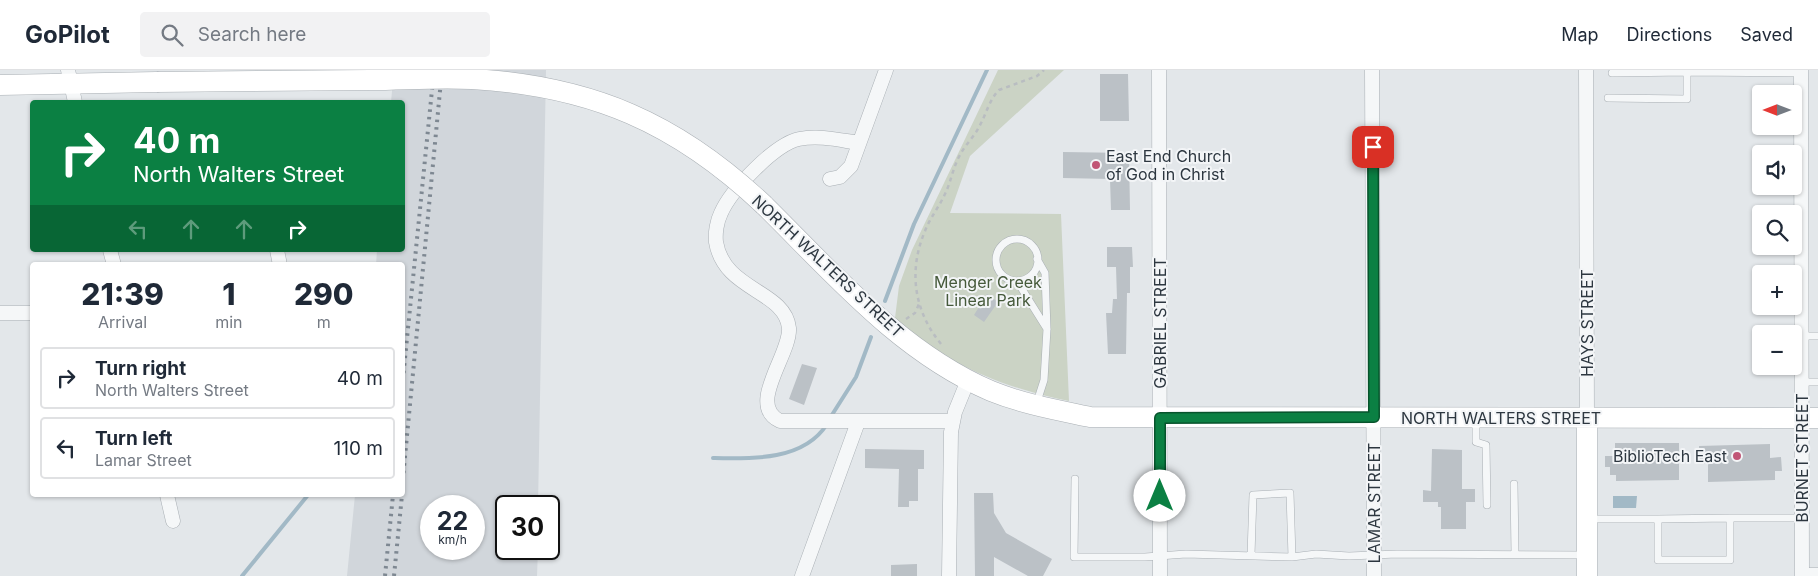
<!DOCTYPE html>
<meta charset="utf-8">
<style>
:root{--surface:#fff;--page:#f2f2f3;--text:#1f2937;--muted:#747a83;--line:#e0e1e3}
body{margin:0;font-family:Inter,sans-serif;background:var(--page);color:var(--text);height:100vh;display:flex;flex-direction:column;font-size:19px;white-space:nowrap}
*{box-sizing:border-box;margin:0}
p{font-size:16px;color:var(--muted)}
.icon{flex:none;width:28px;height:28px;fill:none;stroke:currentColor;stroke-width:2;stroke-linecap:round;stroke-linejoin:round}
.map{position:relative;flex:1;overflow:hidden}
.side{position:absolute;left:30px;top:192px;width:375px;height:235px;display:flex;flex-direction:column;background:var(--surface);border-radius:5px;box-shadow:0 1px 4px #0004}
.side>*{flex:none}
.guide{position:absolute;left:30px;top:30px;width:375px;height:152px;border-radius:5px;box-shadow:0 1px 4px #0004;background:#0b8043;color:#fff;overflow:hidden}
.needle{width:32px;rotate:270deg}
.controls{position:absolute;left:1752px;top:15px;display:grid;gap:10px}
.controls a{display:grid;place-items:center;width:50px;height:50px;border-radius:5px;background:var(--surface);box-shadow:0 1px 4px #0004;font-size:25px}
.speed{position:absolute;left:420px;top:425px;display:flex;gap:10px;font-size:25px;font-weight:700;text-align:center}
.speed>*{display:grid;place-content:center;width:65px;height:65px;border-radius:50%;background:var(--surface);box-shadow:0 1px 4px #0004;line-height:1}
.speed small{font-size:12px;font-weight:400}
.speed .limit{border:2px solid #111;border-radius:8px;background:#fff;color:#111}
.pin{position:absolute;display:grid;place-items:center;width:42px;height:42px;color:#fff;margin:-21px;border-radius:10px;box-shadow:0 2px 8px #0006}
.me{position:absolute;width:55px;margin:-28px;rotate:0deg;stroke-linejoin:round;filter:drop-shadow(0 0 4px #0008)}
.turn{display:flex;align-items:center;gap:18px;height:105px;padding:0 20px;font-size:22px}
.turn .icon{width:65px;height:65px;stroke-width:2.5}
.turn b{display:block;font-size:35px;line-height:42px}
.lanes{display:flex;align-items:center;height:48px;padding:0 20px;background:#0003;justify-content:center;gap:25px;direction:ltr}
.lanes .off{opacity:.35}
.eta{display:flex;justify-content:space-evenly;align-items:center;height:85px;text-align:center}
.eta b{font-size:30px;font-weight:800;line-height:35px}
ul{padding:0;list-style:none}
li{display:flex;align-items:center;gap:15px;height:62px;margin:0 10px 8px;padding:0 10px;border:2px solid var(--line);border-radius:5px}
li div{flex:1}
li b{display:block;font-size:19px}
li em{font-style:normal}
header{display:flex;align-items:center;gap:30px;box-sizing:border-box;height:70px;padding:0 25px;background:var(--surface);border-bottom:1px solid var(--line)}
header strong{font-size:24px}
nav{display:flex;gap:28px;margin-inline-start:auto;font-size:18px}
.search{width:350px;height:45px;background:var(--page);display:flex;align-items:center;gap:12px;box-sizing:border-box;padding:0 18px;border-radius:5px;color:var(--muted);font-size:19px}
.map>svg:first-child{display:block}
.built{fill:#d1d6db;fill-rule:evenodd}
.green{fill:#cbd3c5}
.water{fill:#a2b9c6}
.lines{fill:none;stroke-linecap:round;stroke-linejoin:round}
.stream{stroke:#a2b9c6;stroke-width:4}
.building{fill:#bbc1c6}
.lane-casing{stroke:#a9afb4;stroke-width:8}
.street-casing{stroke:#a9afb4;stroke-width:15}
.secondary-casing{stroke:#a9afb4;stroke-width:21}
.path{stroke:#b9bdc1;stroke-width:2.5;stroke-dasharray:4 4;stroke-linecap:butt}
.lane{stroke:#f5f7f8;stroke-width:7}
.street{stroke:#f5f7f8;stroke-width:14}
.secondary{stroke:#fff;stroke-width:20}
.rail{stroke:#7e8892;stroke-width:4;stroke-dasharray:2.5 5;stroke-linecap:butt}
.secondary-bridge-casing{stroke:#a9afb4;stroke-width:21;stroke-linecap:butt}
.secondary-bridge{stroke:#fff;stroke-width:20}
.route-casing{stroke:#07532c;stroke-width:12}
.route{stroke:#0b8043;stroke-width:9}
.poi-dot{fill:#c15676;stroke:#f3f5f7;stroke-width:2}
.labels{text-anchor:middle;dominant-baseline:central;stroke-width:4;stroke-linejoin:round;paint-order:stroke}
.poi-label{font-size:16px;fill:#2d3740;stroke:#f3f5f7;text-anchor:start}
.street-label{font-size:16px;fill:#2d3740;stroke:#f3f5f7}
.park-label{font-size:16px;fill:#465a3b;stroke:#f3f5f7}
</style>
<header>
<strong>GoPilot</strong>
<div class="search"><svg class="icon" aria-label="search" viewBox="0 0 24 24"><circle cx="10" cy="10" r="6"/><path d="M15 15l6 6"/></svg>Search here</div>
<nav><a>Map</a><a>Directions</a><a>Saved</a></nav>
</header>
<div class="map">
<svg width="1818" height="506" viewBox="0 0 1818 506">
<rect width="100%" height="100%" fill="#e3e7ea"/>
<path class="built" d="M 394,0 L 546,0 L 538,436 L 506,436 L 506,479 L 538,479 L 537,506 L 347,506 L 355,425 L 402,425 L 402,195 L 376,195 L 377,180 L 402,180 L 402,32 L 391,32 ZM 431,436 L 474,436 L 474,479 L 431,479 Z"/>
<path class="green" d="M 998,0 L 1064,0 L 970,86 L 950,143 L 1061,144 L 1069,331 C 1007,319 941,293 895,248 L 899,216 L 912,180 Z"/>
<path class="water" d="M 1613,426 L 1637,426 L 1636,438 L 1613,438 Z"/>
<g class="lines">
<path class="stream" d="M 885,231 L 914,154 L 987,0
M 830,348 L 856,307 L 871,267
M 713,388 C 751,389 804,391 827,354
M 242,506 L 308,425"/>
</g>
<path class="building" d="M 1100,4 L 1128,4 L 1129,51 L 1100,51 Z
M 1063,82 L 1129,83 L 1130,140 L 1111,140 L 1110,109 L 1063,108 Z
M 1107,177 L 1132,177 L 1133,197 L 1130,197 L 1130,223 L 1127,223 L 1126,284 L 1108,284 L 1106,243 L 1112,243 L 1113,229 L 1117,229 L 1116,197 L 1107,197 Z
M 987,224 L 998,232 L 984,252 L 974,245 Z
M 802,294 L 817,298 L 804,335 L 789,329 Z
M 1615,373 L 1679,373 L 1679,410 L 1616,411 L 1616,405 L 1610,405 L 1610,397 L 1605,397 L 1605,386 L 1615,386 Z
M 1770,374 L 1770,388 L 1781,387 L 1782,401 L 1775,401 L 1775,410 L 1708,412 L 1708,394 L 1699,394 L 1699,376 Z
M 865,379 L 924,380 L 924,399 L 918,399 L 918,431 L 909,431 L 909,437 L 898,437 L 899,399 L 865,398 Z
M 1432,379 L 1462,380 L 1462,419 L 1475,419 L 1475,432 L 1466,432 L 1466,459 L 1441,459 L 1441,437 L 1438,437 L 1438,432 L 1423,432 L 1423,420 L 1431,421 Z
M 974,423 L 993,423 L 994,443 L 1006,463 L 1052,489 L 1043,506 L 1028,506 L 994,487 L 994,506 L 975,506 Z
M 917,494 L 917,506 L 891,506 L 891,495 Z"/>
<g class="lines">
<defs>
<path id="lane" d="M 1687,0 L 1687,2 L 1801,3
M 1608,28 L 1687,29 L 1687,2 L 1612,3
M996 190a21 21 0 1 1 42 0a21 21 0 1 1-42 0Z
M 1017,211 L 1047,259
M 1801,266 L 1818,266
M 1801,312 L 1818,312
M 1036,335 L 1044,310 L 1047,259 L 1045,203 L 1037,189
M 1476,350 L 1476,372 L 1486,375 L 1487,435
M 1075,409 L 1074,487 L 1145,487 L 1186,484 L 1292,487 L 1316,484 L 1349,486 L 1397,484 L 1586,485
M 1514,414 L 1515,484
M 1590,449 L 1658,449 L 1658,490 L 1730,490 L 1730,448 L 1802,448
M 1658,449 L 1730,448
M 1251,485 L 1253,425 L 1290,423 L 1292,487"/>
<path id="street" d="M 68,0 L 75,32
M 1159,0 L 1160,506
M 1372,0 L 1374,506
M 1586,0 L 1587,349
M 1801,0 L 1802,506
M 859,73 C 839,70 819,65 799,69 C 775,74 731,120 721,143 C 717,151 715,163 716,172 C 724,221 785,220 789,258 C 791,284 746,335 780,351 L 952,351
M 830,109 L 840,107 L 851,96 L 886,0
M 110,180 L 114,195
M 277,180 L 280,195
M 0,243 L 32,243
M 167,425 L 173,451
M 1802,505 L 1818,505
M 802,506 L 858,352
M 949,506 L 951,362 L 955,342 L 968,310"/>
<path id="secondary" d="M 0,15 L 157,12
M 764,135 C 834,204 900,282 991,321 C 1023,334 1057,340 1090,347 L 1818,348
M 1587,506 L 1587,349"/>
</defs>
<use href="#lane" class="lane-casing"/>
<use href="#street" class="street-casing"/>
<use href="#secondary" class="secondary-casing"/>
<path class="path" d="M 906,249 L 915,243 L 919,234
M 941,274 C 914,241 908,201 925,161 C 930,148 939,137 945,124 C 951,112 953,97 960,85 C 965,75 974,67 979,57 C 986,45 989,30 999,20 L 1037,6 L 1044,0"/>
<use href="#lane" class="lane"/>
<use href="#street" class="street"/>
<use href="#secondary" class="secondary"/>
<path class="rail" d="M 402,318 L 434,0
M 402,418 L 442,0
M 385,506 L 393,425
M 394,506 L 402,425"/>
<defs>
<path id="secondary-bridge" d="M 157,12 C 228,12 299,11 370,10 C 403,10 438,7 472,9 C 592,16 677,53 764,135"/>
</defs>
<use href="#secondary-bridge" class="secondary-bridge-casing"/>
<use href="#secondary-bridge" class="secondary-bridge"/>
</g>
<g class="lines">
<defs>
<path id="route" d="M 1160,426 L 1160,348 L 1374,347 L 1373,77"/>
</defs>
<use href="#route" class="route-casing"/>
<use href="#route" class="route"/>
</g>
<g class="poi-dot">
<circle cx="1096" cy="95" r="5"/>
<circle cx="1737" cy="386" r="5"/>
</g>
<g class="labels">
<g class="poi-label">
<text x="1106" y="86">East End Church<tspan x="1106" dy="18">of God in Christ</tspan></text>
<text x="1727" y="386" text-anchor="end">BiblioTech East</text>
</g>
<g class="street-label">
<text transform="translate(828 196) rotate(43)">NORTH WALTERS STREET</text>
<text transform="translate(1160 253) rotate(-90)">GABRIEL STREET</text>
<text transform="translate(1587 253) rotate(-90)">HAYS STREET</text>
<text x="1501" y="348">NORTH WALTERS STREET</text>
<text transform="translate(1802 388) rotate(-90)">BURNET STREET</text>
<text transform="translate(1374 433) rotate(-90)">LAMAR STREET</text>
</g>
<g class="park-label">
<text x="988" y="212">Menger Creek<tspan x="988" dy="18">Linear Park</tspan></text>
</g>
</g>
</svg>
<div class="controls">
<a><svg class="needle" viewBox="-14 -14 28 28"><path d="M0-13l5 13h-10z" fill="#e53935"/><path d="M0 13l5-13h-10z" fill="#747a83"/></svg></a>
<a><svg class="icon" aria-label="sound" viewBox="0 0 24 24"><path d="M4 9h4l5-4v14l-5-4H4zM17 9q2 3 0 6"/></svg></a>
<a><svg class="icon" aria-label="search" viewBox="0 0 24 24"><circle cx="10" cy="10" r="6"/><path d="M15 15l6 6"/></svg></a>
<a>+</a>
<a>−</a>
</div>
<div class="speed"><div>22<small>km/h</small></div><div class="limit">30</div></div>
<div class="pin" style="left:1373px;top:77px;background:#d93025"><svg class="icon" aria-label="arrive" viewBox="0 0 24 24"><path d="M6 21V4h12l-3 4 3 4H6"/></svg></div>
<svg class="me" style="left:1160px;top:426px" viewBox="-20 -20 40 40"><circle r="19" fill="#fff"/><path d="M0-13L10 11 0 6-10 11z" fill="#0b8043"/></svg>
<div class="guide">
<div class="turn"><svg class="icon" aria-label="right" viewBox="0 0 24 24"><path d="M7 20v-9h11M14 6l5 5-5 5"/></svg><div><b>40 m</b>North Walters Street</div></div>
<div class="lanes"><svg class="icon off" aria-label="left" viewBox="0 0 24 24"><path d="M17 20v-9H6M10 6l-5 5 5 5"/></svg><svg class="icon off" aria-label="ahead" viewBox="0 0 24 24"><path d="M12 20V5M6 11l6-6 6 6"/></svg><svg class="icon off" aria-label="ahead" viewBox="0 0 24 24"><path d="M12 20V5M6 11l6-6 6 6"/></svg><svg class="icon" aria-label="right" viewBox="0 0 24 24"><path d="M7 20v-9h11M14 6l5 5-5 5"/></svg></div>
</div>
<section class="side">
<div class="eta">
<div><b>21:39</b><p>Arrival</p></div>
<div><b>1</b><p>min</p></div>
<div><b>290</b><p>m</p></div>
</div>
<ul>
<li><svg class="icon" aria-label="right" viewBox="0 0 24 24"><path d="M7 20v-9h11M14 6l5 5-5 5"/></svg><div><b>Turn right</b><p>North Walters Street</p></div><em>40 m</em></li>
<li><svg class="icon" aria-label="left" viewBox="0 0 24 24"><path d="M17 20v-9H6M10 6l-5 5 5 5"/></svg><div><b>Turn left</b><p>Lamar Street</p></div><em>110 m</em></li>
</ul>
</section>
</div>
